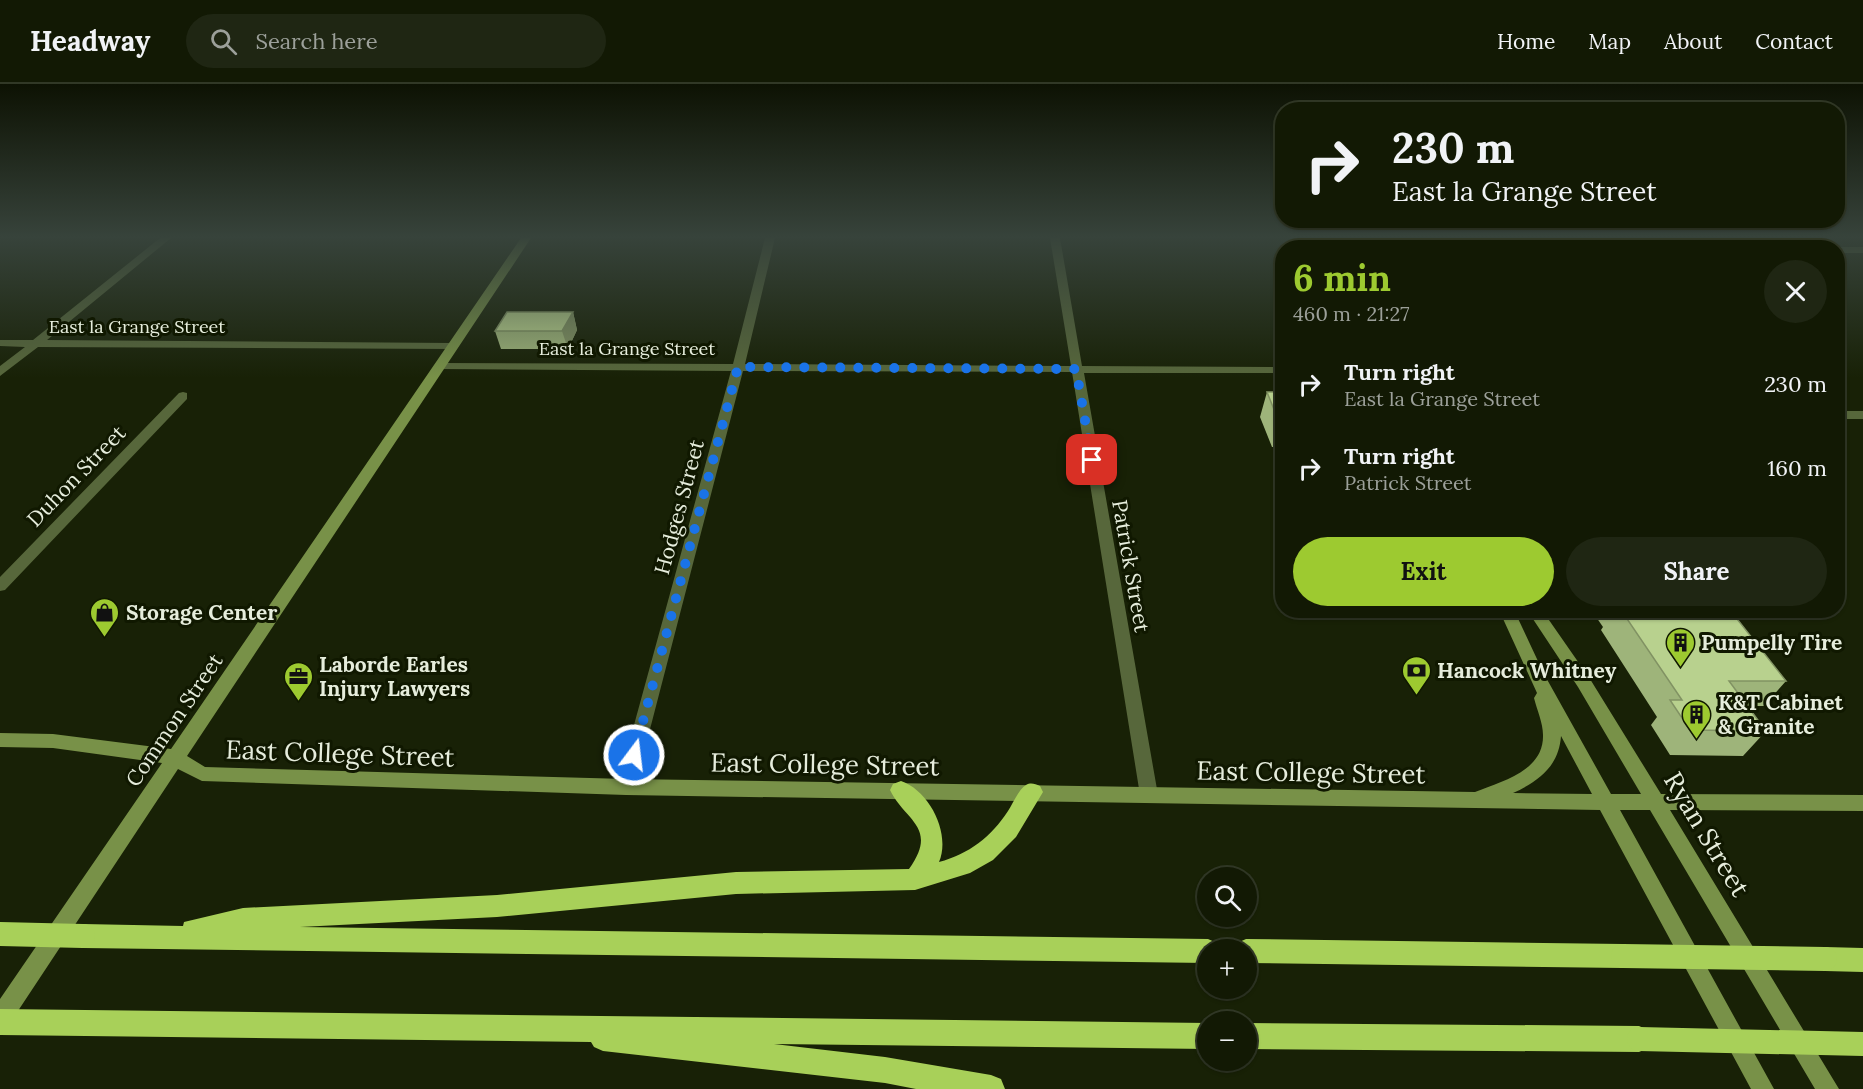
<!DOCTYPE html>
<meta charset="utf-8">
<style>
:root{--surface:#121904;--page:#1f2613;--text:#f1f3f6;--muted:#9ca09a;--line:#313826;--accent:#9dca30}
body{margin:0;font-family:Lora,serif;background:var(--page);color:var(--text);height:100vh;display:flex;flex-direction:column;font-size:22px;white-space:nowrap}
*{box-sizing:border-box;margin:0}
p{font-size:20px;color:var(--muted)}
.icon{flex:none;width:33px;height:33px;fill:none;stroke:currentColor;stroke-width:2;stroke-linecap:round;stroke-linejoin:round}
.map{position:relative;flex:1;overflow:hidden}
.side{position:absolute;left:1275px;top:156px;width:570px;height:378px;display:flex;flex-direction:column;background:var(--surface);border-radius:24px;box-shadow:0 2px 4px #0004,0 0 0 2px var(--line)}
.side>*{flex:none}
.banner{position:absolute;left:1275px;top:18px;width:570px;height:126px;border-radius:24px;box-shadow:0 2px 4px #0004,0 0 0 2px var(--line);background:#121904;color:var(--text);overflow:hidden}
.tools{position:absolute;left:1197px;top:783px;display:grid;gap:12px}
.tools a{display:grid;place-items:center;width:60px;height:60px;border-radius:50%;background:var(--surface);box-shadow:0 2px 4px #0004,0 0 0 2px var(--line);font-size:30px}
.pin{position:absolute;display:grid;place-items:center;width:51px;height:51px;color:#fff;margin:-26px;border-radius:12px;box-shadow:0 3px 9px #0006}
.me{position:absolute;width:66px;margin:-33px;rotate:15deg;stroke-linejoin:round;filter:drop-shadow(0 0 4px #0008)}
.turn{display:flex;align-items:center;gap:21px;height:126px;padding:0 18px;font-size:27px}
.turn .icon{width:78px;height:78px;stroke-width:2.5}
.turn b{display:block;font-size:42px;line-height:51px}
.round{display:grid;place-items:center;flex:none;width:63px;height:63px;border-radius:32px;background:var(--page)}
.summary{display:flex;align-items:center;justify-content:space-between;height:102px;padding:0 18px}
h1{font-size:36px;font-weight:700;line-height:45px;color:var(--accent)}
.action{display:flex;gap:12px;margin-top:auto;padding:12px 18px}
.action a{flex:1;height:69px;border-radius:36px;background:var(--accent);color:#111;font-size:24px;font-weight:700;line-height:69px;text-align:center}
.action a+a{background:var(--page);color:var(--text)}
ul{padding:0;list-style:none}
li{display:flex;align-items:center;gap:18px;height:84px;padding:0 18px}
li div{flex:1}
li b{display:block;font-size:22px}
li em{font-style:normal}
header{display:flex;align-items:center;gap:36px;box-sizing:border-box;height:84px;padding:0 30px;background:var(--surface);border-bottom:2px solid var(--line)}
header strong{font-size:28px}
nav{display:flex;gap:33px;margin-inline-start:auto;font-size:21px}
.search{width:420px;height:54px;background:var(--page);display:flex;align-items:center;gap:15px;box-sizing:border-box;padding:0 21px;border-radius:33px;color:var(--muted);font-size:22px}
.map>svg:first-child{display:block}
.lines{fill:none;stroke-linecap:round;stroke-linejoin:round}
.street{fill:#57673b;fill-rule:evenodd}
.secondary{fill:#789148;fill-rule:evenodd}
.highway{fill:#a8d059;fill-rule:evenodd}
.highway-bridge{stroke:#a8d059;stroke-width:24}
.wall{fill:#9eb47a}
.shaded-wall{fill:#819263}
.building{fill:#b8d18e;stroke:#819263;stroke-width:1.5}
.route{stroke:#1a73e8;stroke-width:10;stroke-dasharray:0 18}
.labels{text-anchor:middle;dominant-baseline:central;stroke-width:6;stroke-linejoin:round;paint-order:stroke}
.far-street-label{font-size:18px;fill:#e6eddc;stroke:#101800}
.street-label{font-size:21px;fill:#e6eddc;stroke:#101800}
.poi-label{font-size:21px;font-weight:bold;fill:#e6eddc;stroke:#101800;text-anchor:start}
.near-street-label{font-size:26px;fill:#e6eddc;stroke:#101800}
</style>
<header>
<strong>Headway</strong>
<div class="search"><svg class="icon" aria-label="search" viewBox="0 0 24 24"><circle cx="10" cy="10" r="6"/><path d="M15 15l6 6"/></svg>Search here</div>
<nav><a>Home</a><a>Map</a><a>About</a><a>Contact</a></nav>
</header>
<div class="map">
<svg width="1863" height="1005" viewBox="0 0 1863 1005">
<rect width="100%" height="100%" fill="#182106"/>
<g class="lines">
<path class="street" d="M 160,154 L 171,154 L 47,256 L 453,259 L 459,262 L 453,265 L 38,263 L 0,292 L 0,282 L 25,263 L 0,262 L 0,256 L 33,256 Z
M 765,154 L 775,154 L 745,280 L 1071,282 L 1050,154 L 1060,154 L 1082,282 L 1282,283 L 1282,289 L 1084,289 L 1158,711 L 1155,716 L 1149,719 L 1143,716 L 1140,711 L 1072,288 L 743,287 L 635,703 L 632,708 L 626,711 L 620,708 L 617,703 L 731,287 L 440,285 L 434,282 L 440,279 L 733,280 Z
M 1312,159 L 1509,161 L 1514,164 L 1308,164 L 1309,160 Z
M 1838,163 L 1863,163 L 1863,169 L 1838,169 Z
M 183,308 L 187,309 L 187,315 L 5,506 L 0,507 L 0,493 L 179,309 Z
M 1838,327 L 1863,327 L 1863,335 L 1838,335 Z"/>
<path class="secondary" d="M 521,154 L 531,154 L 187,672 L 205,683 L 626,695 L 1475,708 C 1502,697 1544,687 1543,651 C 1543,639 1537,626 1534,614 L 1537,609 L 1499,526 L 1514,526 L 1544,590 L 1611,710 L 1641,710 L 1578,603 L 1527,526 L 1542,526 L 1590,595 L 1661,710 L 1863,711 L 1863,727 L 1670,726 L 1839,1005 L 1815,1005 L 1650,726 L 1620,726 L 1774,1005 L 1751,1005 L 1600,726 L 626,711 L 202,697 L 178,685 L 8,942 L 0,945 L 0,915 L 162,679 L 53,664 L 0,663 L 0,649 L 53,650 L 171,665 ZM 1561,652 L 1592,710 L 1513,709 C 1539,697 1559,682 1561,652 Z
M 1303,154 L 1313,154 L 1318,164 L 1308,164 Z"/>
<path class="highway" d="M 901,697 C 930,707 951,750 939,778 C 969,770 991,753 1008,727 C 1013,719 1019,705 1026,701 C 1031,698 1035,700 1040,702 L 1043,708 L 1016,753 L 993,776 L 970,789 L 915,806 L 736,810 L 497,833 L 300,843 L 1208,855 L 1217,859 L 1220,866 L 1208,866 L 1208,879 L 83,864 L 74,860 L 71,852 L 74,844 L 83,840 L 183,842 L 184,838 L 243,824 L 497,811 L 736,788 L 909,785 C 939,743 905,737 890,706 L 893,700 Z
M 1246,855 L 1623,860 L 1632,864 L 1635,872 L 1632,880 L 1623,884 L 1246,879 L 1246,866 L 1234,866 L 1237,859 Z
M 1825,863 L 1863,864 L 1863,888 L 1825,887 L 1816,883 L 1813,875 L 1816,867 Z
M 0,925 L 1208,939 L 1208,965 L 774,960 L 885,973 L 991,991 L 1001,995 L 1005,1005 L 916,1005 L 885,999 L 603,967 L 594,963 L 591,958 L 0,951 Z
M 1246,939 L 1639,942 L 1648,946 L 1652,955 L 1648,964 L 1639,968 L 1246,965 Z"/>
<path class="highway-bridge" d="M 0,850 L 83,852
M 1623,872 L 1825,875
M 1639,955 L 1863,960"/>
</g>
<path class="wall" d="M 573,228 L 577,246 L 568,265 L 501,265 L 495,247 Z
M 1267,308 L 1282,308 L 1282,363 L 1272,363 L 1260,333 Z
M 1593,526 L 1730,526 L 1786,597 L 1764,622 L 1747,622 L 1766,647 L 1743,672 L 1670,671 L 1651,641 L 1657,633 L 1601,546 L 1603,543 L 1592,527 Z"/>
<path class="shaded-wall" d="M 573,228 L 577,246 L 568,265 L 562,247 Z"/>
<path class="building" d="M 1386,162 L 1423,162 L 1424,164 L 1387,164 Z
M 507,228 L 573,228 L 562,247 L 495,247 Z
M 1267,308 L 1282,308 L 1282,338 L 1279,338 Z
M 1621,526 L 1730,526 L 1786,597 L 1729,597 L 1766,647 L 1690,646 L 1670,616 L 1682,616 Z"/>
<linearGradient id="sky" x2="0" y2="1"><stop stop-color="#0d1203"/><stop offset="0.52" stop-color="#37433b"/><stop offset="1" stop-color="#37433b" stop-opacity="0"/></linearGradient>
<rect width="1863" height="294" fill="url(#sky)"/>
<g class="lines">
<path class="route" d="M 634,671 L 738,283 L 1076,285 L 1092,376"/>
</g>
<defs>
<symbol id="shop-pin" viewBox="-11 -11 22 30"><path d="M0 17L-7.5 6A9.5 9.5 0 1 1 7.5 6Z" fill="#9dca30" stroke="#101800"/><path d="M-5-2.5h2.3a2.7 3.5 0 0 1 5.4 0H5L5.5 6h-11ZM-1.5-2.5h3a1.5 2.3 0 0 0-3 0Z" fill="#111"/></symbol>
<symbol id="building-pin" viewBox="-11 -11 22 30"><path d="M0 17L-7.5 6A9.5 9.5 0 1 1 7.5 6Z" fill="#9dca30" stroke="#101800"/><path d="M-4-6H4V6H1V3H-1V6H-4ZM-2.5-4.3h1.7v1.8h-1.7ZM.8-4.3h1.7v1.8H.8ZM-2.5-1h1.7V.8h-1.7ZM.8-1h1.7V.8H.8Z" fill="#111"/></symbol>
<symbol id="bank-pin" viewBox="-11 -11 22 30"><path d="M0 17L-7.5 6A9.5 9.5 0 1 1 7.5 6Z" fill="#9dca30" stroke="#101800"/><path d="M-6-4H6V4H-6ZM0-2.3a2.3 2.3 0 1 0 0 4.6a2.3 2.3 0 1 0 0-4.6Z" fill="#111"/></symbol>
<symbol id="office-pin" viewBox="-11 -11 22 30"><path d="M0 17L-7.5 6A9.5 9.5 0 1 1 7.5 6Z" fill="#9dca30" stroke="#101800"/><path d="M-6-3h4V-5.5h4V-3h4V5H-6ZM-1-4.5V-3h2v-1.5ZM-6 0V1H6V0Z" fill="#111"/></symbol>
</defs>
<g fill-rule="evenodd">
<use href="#shop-pin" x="88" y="512" width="33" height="45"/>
<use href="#building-pin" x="1664" y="542" width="33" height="45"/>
<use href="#bank-pin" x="1400" y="570" width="33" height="45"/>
<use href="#office-pin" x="282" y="576" width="33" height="45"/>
<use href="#building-pin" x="1680" y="614" width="33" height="45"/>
</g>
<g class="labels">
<g class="far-street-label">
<text x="137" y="242">East la Grange Street</text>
<text x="627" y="264">East la Grange Street</text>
</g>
<g class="street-label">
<text transform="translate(76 392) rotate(-46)">Duhon Street</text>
<text transform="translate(679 423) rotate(-75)">Hodges Street</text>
<text transform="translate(1131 482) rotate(80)">Patrick Street</text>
<text transform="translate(174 636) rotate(-56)">Common Street</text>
</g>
<g class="poi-label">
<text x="126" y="528">Storage Center</text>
<text x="1701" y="558">Pumpelly Tire</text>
<text x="319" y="580">Laborde Earles<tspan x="319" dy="24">Injury Lawyers</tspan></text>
<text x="1437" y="586">Hancock Whitney</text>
<text x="1718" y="618">K&amp;T Cabinet<tspan x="1718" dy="24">&amp; Granite</tspan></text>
</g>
<g class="near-street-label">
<text transform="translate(340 669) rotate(2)">East College Street</text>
<text transform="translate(825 680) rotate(1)">East College Street</text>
<text transform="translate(1311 688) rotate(1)">East College Street</text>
<text transform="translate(1707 750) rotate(59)">Ryan Street</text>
</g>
</g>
</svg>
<div class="tools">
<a><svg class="icon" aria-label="search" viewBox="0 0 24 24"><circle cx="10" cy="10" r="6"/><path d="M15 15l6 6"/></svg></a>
<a>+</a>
<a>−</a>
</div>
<div class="pin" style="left:1092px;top:376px;background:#d93025"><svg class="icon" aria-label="arrive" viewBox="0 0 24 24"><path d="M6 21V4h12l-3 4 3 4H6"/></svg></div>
<svg class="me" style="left:634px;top:671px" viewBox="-20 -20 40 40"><circle r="17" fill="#1a73e8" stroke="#fff" stroke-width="3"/><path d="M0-11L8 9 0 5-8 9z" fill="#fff"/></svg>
<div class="banner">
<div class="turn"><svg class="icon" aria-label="right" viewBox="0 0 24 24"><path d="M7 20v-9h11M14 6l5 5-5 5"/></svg><div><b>230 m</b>East la Grange Street</div></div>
</div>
<section class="side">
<div class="summary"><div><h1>6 min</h1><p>460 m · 21:27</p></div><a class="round"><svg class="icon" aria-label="close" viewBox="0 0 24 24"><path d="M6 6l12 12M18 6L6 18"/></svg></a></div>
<ul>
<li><svg class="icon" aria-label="right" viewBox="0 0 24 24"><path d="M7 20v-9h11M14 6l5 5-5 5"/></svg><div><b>Turn right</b><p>East la Grange Street</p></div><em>230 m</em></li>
<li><svg class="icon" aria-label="right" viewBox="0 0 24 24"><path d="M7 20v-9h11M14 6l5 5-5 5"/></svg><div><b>Turn right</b><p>Patrick Street</p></div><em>160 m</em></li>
</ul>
<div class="action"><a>Exit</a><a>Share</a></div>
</section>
</div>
